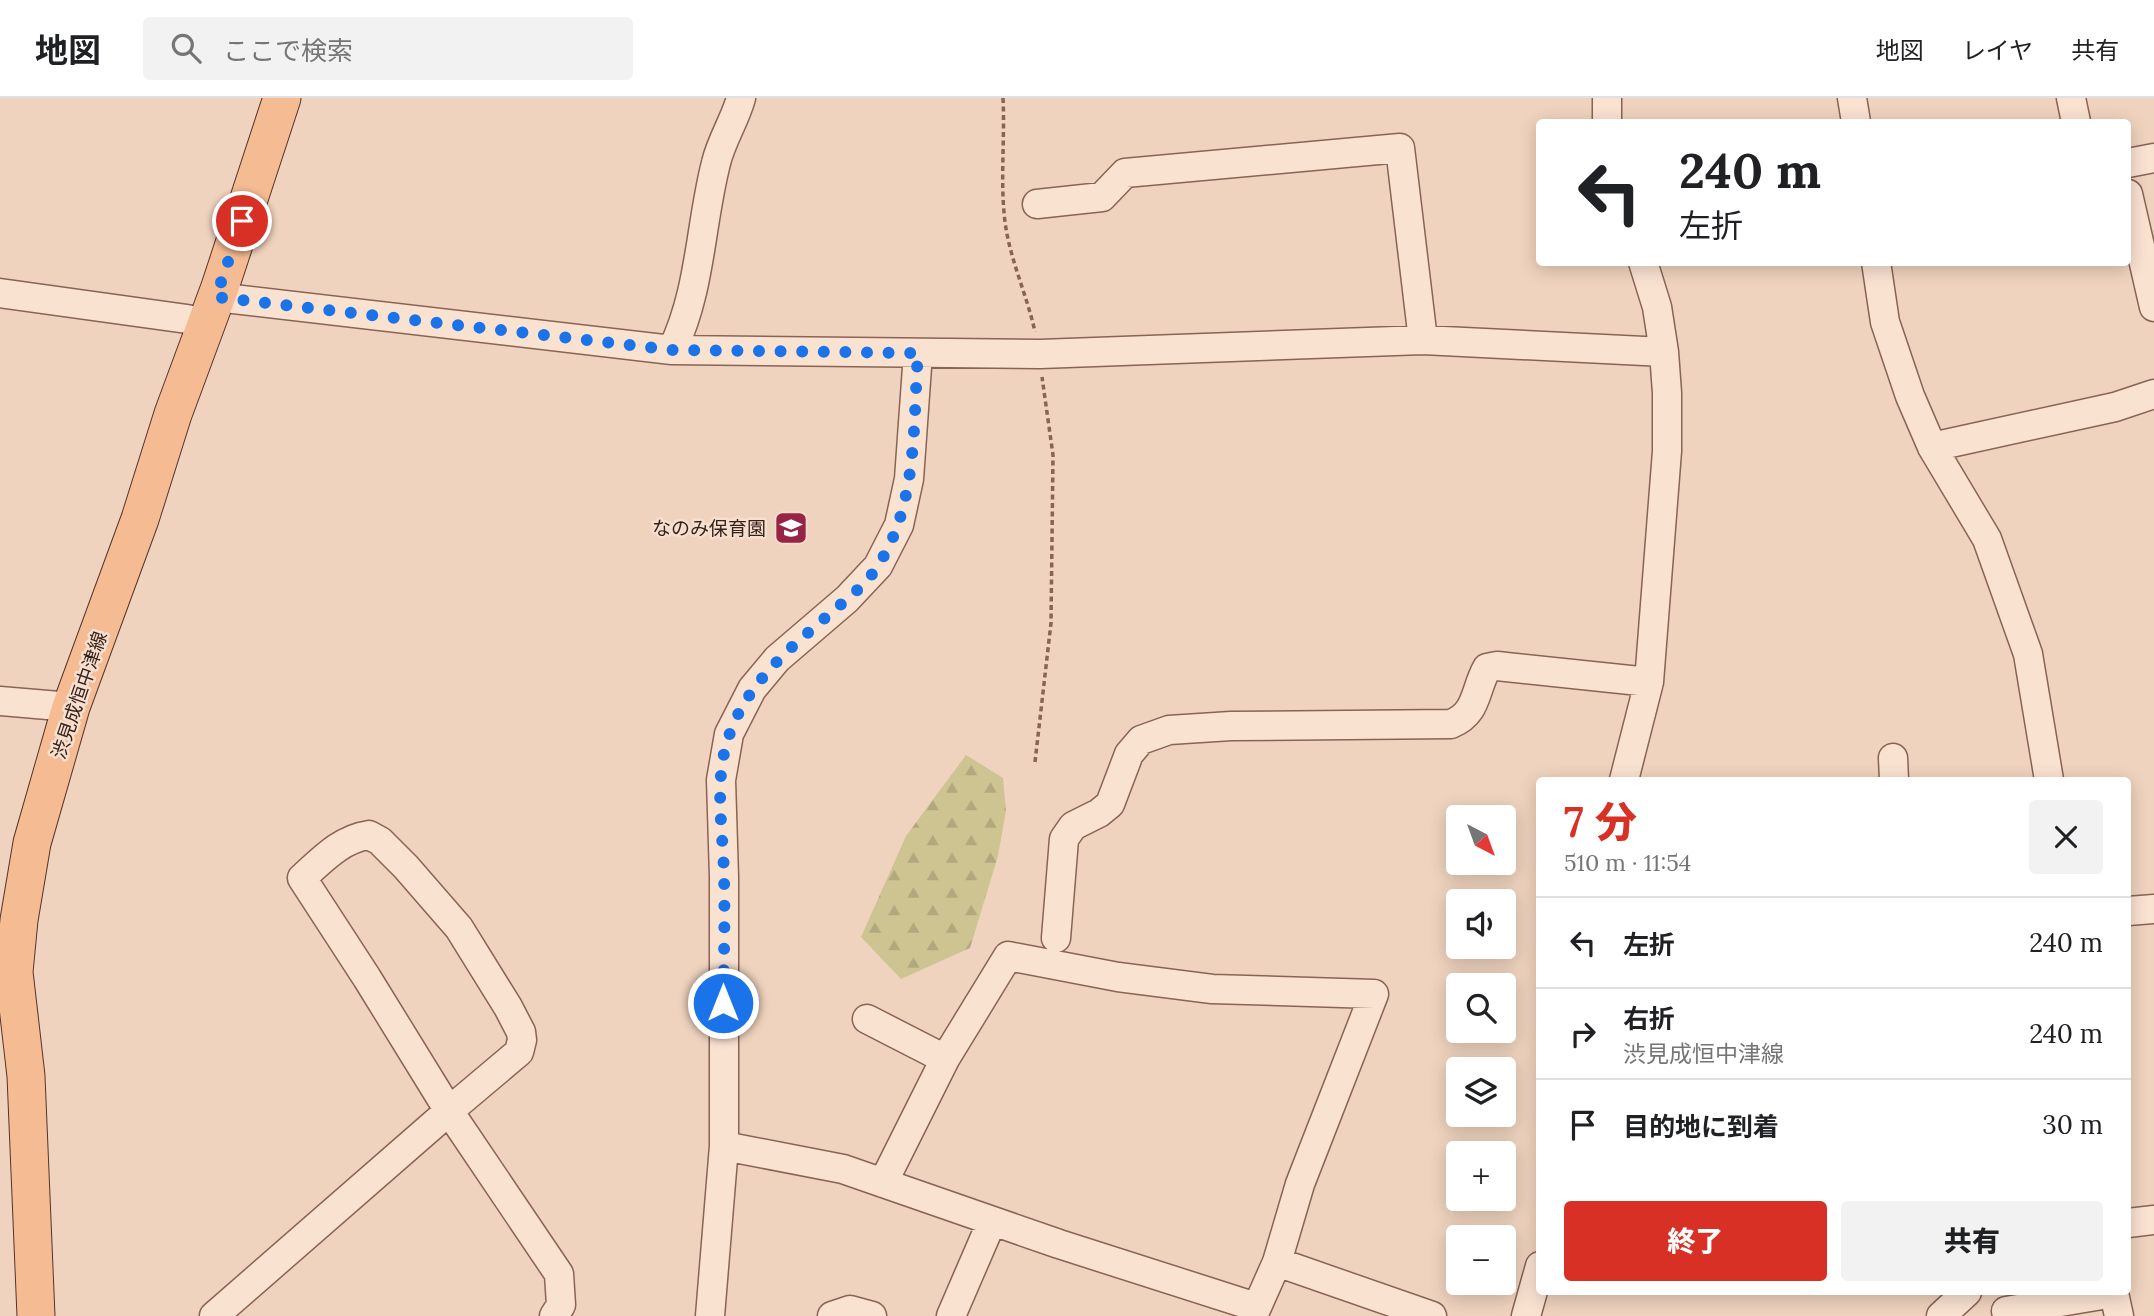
<!DOCTYPE html>
<html lang="ja">
<meta charset="utf-8">
<style>
:root{--surface:#fff;--page:#f2f2f2;--text:#202124;--muted:#757577;--line:#e0e0e0;--accent:#d93025}
body{margin:0;font-family:Lora,"Noto Sans JP",serif;background:var(--page);color:var(--text);height:100vh;display:flex;flex-direction:column;font-size:26px;white-space:nowrap}
*{box-sizing:border-box;margin:0}
p{font-size:23px;color:var(--muted)}
.icon{flex:none;width:38px;height:38px;fill:none;stroke:currentColor;stroke-width:2;stroke-linecap:round;stroke-linejoin:round}
.map{position:relative;flex:1;overflow:hidden}
.drawer{position:absolute;left:1536px;top:679px;width:595px;height:518px;display:flex;flex-direction:column;background:var(--surface);border-radius:7px;box-shadow:0 4px 18px #0003}
.drawer>*{flex:none}
.banner{position:absolute;left:1536px;top:21px;width:595px;height:147px;border-radius:7px;box-shadow:0 4px 18px #0003;background:#fff;color:var(--text);overflow:hidden}
.needle{width:46px;rotate:139deg}
.tools{position:absolute;left:1446px;top:707px;display:grid;gap:14px}
.tools a{display:grid;place-items:center;width:70px;height:70px;border-radius:7px;background:var(--surface);box-shadow:0 4px 18px #0003;font-size:35px}
.pin{position:absolute;display:grid;place-items:center;width:60px;height:60px;color:#fff;margin:-30px;border:4px solid #fff;border-radius:50%;box-shadow:0 2px 7px #0007}
.me{position:absolute;width:77px;margin:-38px;rotate:0deg;stroke-linejoin:round;filter:drop-shadow(0 0 5px #0008)}
.turn{display:flex;align-items:center;gap:24px;height:147px;padding:0 28px;font-size:32px}
.turn .icon{width:91px;height:91px;stroke-width:2.5}
.turn b{display:block;font-size:49px;line-height:60px}
.round{display:grid;place-items:center;flex:none;width:74px;height:74px;border-radius:7px;background:var(--page)}
.summary{display:flex;align-items:center;justify-content:space-between;height:119px;padding:0 28px}
h1{font-size:42px;font-weight:800;line-height:52px;color:var(--accent)}
.action{display:flex;gap:14px;margin-top:auto;padding:14px 28px}
.action a{flex:1;height:80px;border-radius:7px;background:var(--accent);color:#fff;font-size:28px;font-weight:800;line-height:80px;text-align:center}
.action a+a{background:var(--page);color:var(--text)}
ul{padding:0;list-style:none}
li{display:flex;align-items:center;gap:21px;height:91px;padding:0 28px;border-top:2px solid var(--line)}
li div{flex:1}
li b{display:block;font-size:26px}
li em{font-style:normal}
header{display:flex;align-items:center;gap:42px;box-sizing:border-box;height:98px;padding:0 35px;background:var(--surface);border-bottom:2px solid var(--line)}
header strong{font-size:33px}
nav{display:flex;gap:38px;margin-inline-start:auto;font-size:24px}
.search{width:490px;height:63px;background:var(--page);display:flex;align-items:center;gap:18px;box-sizing:border-box;padding:0 24px;border-radius:7px;color:var(--muted);font-size:26px}
.map>svg:first-child{display:block}
.forest{fill:url(#forest-firs)}
.lines{fill:none;stroke-linecap:round;stroke-linejoin:round}
.minor-casing{stroke:#886356;stroke-width:31}
.major-casing{stroke:#55332b;stroke-width:39}
.path{stroke:#886356;stroke-width:3.5;stroke-dasharray:5 3.5;stroke-linecap:butt}
.minor{stroke:#fae2d1;stroke-width:28}
.major{stroke:#f5bc93;stroke-width:37}
.route{stroke:#1a73e8;stroke-width:12;stroke-dasharray:0 21.6}
.labels{text-anchor:middle;dominant-baseline:central;stroke-width:5;stroke-linejoin:round;paint-order:stroke}
.poi-label{font-size:19px;fill:#36211b;stroke:#f6dfce;text-anchor:end}
.street-label{font-size:19px;fill:#36211b;stroke:#f6dfce}
</style>
<header>
<strong>地図</strong>
<div class="search"><svg class="icon" aria-label="search" viewBox="0 0 24 24"><circle cx="10" cy="10" r="6"/><path d="M15 15l6 6"/></svg>ここで検索</div>
<nav><a>地図</a><a>レイヤ</a><a>共有</a></nav>
</header>
<div class="map">
<svg width="2154" height="1218" viewBox="0 0 2154 1218">
<defs>
<pattern id="forest-firs" width="22" height="20" patternUnits="userSpaceOnUse" patternTransform="scale(1.75)"><rect width="22" height="20" fill="#cdc492"/><path d="M5 1l3.5 6h-7zM16 11l3.5 6h-7z" fill="#b1a87d"/></pattern>
</defs>
<rect width="100%" height="100%" fill="#efd3be"/>
<path class="forest" d="M 966,657 L 1003,680 L 1006,713 L 998,758 L 970,850 L 901,881 L 861,839 L 906,738 Z"/>
<g class="lines">
<defs>
<path id="minor" d="M 1852,0 L 1856,24
M 2071,0 L 2076,24
M 1607,24 L 1607,0
M 2128,65 L 2154,60
M 2128,96 L 2154,209
M 1037,106 L 1102,99 L 1125,75 L 1400,50 L 1423,242
M 1876,164 L 1885,224 L 1910,298 L 1932,349 L 1987,441 L 2028,556 L 2049,682
M 0,195 L 187,221 L 206,226
M 216,199 L 672,252 L 1040,256 L 1423,242 L 1664,254
M 672,252 C 701,193 700,127 716,65 C 721,43 735,22 741,0
M 1932,349 L 2115,309 L 2154,296
M 0,603 L 71,609
M 1893,660 L 1894,682
M 1624,682 L 1649,584 L 1667,353 L 1667,295 L 1664,254 L 1657,209 L 1643,164
M 369,737 L 380,743 L 406,769 L 459,830 L 508,909 L 521,934 L 522,942 L 519,954 L 449,1013 L 367,880 L 302,780 C 322,762 341,741 369,737 Z
M 2128,813 L 2154,811
M 1056,840 L 1064,741 L 1073,728 L 1099,715 L 1110,706 L 1129,656 L 1141,642 L 1169,632 L 1231,628 L 1451,626 C 1478,615 1474,593 1487,570 L 1497,568 L 1649,584
M 867,921 L 945,961
M 724,1048 L 843,1071 L 1059,1146 L 1256,1209
M 883,1085 L 945,961 L 1008,858 L 1118,879 L 1212,891 L 1374,896 L 1300,1086 L 1277,1164 L 1253,1218
M 2128,1125 L 2154,1122
M 1277,1164 L 1432,1218
M 2006,1213 L 2114,1195 L 2119,1218
M 214,1218 L 449,1013 L 559,1176 L 561,1207 L 554,1218
M 710,1218 L 724,1048 L 724,779 L 721,682 L 729,636 L 752,591 L 777,561 L 847,501 L 878,468 L 899,427 L 909,381 L 918,255
M 832,1218 L 850,1212 L 872,1218
M 951,1218 L 992,1123
M 1526,1218 L 1540,1168
M 1941,1218 L 1967,1194"/>
<path id="major" d="M 36,1218 L 26,978 L 14,874 L 19,822 L 32,745 L 71,609 L 140,421 L 173,316 L 220,189 L 282,0"/>
</defs>
<use href="#minor" class="minor-casing"/>
<use href="#major" class="major-casing"/>
<path class="path" d="M 1003,0 C 1005,42 1000,83 1005,124 C 1010,162 1027,197 1035,234
M 1035,664 L 1051,525 L 1053,357 L 1042,279"/>
<use href="#minor" class="minor"/>
<use href="#major" class="major"/>
</g>
<g class="lines">
<path class="route" d="M 242,123 L 216,199 L 672,252 L 918,255 C 913,325 918,405 879,466 C 868,485 847,501 831,515 C 790,550 749,583 730,635 C 713,679 723,731 724,777 C 725,820 724,862 723,905"/>
</g>
<defs>
<symbol id="school-square" viewBox="-11 -11 22 22"><rect x="-9" y="-9" width="18" height="18" rx="4" fill="#982445" stroke="#f6dfce"/><path d="M0-5L7-2L0 1L-7-2ZM-4 1L0 2.5L4 1V4Q0 6-4 4Z" fill="#fff"/></symbol>
</defs>
<g fill-rule="evenodd">
<use href="#school-square" x="772" y="411" width="38" height="38"/>
</g>
<g class="labels">
<g class="poi-label">
<text x="766" y="430">なのみ保育園</text>
</g>
<g class="street-label">
<text transform="translate(79 597) rotate(-71)">渋見成恒中津線</text>
</g>
</g>
</svg>
<div class="tools">
<a><svg class="needle" viewBox="-14 -14 28 28"><path d="M0-13l5 13h-10z" fill="#e53935"/><path d="M0 13l5-13h-10z" fill="#757577"/></svg></a>
<a><svg class="icon" aria-label="sound" viewBox="0 0 24 24"><path d="M4 9h4l5-4v14l-5-4H4zM17 9q2 3 0 6"/></svg></a>
<a><svg class="icon" aria-label="search" viewBox="0 0 24 24"><circle cx="10" cy="10" r="6"/><path d="M15 15l6 6"/></svg></a>
<a><svg class="icon" aria-label="layers" viewBox="0 0 24 24"><path d="M12 4l9 5-9 5-9-5zM3 14l9 5 9-5"/></svg></a>
<a>+</a>
<a>−</a>
</div>
<div class="pin" style="left:242px;top:123px;background:#d93025"><svg class="icon" aria-label="arrive" viewBox="0 0 24 24"><path d="M6 21V4h12l-3 4 3 4H6"/></svg></div>
<svg class="me" style="left:723px;top:905px" viewBox="-20 -20 40 40"><circle r="17" fill="#1a73e8" stroke="#fff" stroke-width="3"/><path d="M0-11L8 9 0 5-8 9z" fill="#fff"/></svg>
<div class="banner">
<div class="turn"><svg class="icon" aria-label="left" viewBox="0 0 24 24"><path d="M17 20v-9H6M10 6l-5 5 5 5"/></svg><div><b>240 m</b>左折</div></div>
</div>
<section class="drawer">
<div class="summary"><div><h1>7 分</h1><p>510 m · 11:54</p></div><a class="round"><svg class="icon" aria-label="close" viewBox="0 0 24 24"><path d="M6 6l12 12M18 6L6 18"/></svg></a></div>
<ul>
<li><svg class="icon" aria-label="left" viewBox="0 0 24 24"><path d="M17 20v-9H6M10 6l-5 5 5 5"/></svg><div><b>左折</b></div><em>240 m</em></li>
<li><svg class="icon" aria-label="right" viewBox="0 0 24 24"><path d="M7 20v-9h11M14 6l5 5-5 5"/></svg><div><b>右折</b><p>渋見成恒中津線</p></div><em>240 m</em></li>
<li><svg class="icon" aria-label="arrive" viewBox="0 0 24 24"><path d="M6 21V4h12l-3 4 3 4H6"/></svg><div><b>目的地に到着</b></div><em>30 m</em></li>
</ul>
<div class="action"><a>終了</a><a>共有</a></div>
</section>
</div>
